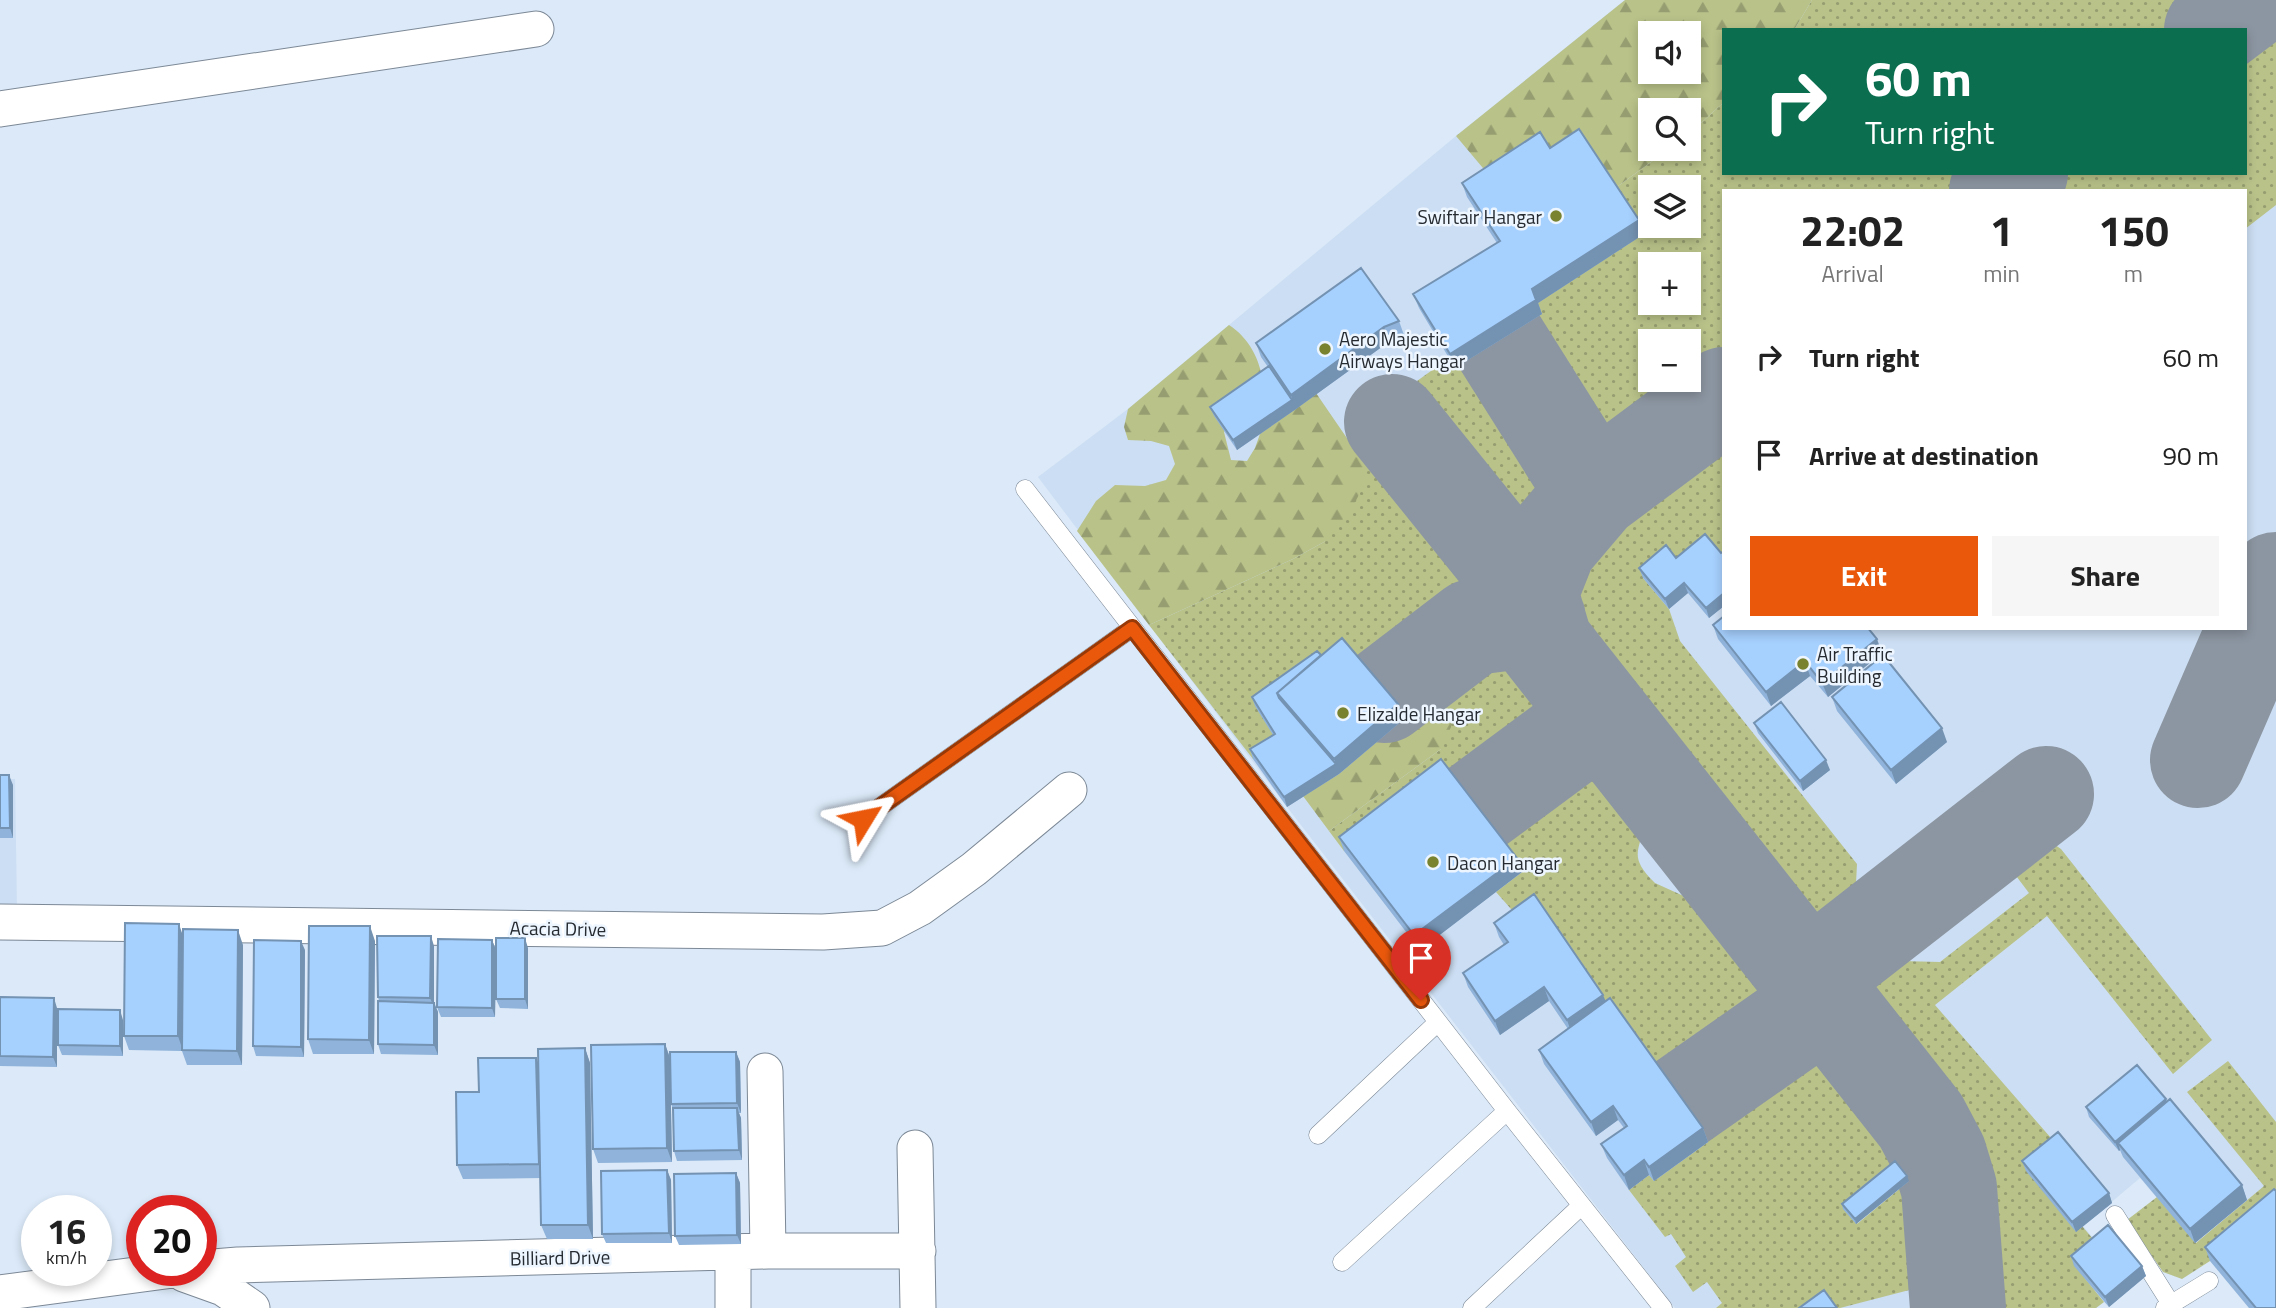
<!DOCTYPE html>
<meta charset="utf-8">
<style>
:root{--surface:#fff;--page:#f6f6f6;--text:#222;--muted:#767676;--accent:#ea580c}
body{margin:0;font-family:"Titillium Web",sans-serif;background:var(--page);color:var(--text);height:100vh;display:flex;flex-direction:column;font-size:26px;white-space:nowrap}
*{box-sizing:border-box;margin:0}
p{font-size:23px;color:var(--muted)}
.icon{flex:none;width:38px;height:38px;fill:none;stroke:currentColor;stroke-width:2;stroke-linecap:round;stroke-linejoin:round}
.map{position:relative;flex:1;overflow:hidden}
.sheet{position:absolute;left:1722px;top:189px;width:525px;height:441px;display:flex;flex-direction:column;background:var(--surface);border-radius:0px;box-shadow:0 4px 10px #0003}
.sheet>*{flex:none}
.hud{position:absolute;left:1722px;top:28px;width:525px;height:147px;border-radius:0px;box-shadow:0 4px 10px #0003;background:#0b6e4f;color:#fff;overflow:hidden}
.tools{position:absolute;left:1638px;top:21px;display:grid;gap:14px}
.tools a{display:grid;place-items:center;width:63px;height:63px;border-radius:0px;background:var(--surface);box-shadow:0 4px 10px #0003;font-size:35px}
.speed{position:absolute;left:21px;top:1195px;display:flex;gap:14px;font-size:35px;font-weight:700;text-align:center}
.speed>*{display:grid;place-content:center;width:91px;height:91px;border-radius:50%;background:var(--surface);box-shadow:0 4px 10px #0003;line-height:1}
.speed small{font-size:18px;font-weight:400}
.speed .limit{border:10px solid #d22;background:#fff;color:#111}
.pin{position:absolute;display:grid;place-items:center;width:60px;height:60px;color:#fff;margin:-72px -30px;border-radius:50% 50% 50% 0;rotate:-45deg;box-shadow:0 0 7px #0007}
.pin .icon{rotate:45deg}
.me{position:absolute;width:77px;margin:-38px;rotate:55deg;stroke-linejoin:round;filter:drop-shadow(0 0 5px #0008)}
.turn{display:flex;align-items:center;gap:24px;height:147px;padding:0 28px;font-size:32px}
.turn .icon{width:91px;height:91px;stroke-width:2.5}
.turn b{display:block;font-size:49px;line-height:60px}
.eta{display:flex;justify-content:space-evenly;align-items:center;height:119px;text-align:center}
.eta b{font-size:42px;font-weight:700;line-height:49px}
.cta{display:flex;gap:14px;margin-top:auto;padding:14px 28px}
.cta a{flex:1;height:80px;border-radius:0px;background:var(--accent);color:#fff;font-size:28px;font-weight:700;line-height:80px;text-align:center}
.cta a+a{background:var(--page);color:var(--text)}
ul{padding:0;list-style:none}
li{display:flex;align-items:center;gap:21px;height:98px;padding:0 28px}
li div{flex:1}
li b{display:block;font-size:26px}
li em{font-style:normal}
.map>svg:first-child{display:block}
.built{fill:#ccdef3;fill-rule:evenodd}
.grass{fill:url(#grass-dots);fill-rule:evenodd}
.forest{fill:url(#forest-firs);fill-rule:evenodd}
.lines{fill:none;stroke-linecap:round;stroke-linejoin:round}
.taxiway{stroke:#8c96a2;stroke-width:96}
.lane-casing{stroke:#7c8896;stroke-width:19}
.street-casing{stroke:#7c8896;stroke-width:37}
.lane{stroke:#fff;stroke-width:18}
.street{stroke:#fff;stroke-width:35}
.wall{fill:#8fb3da}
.shaded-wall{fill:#7492b2}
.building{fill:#a6d0fe;stroke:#7492b2;stroke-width:2}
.route-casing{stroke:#983908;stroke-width:18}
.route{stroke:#ea580c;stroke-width:12}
.poi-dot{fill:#79832f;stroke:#edf5ff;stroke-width:2.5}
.labels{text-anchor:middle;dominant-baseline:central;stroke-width:5;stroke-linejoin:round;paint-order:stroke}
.poi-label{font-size:19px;fill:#262b31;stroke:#edf5ff;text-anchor:start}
.street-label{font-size:19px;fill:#262b31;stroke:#edf5ff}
</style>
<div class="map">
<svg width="2276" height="1308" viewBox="0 0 2276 1308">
<defs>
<pattern id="grass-dots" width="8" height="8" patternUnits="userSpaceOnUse" patternTransform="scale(1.75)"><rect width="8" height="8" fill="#b9c289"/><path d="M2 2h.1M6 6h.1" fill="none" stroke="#969e71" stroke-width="1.8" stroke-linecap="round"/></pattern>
<pattern id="forest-firs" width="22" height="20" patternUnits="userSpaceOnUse" patternTransform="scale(1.75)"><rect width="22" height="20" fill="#b9c289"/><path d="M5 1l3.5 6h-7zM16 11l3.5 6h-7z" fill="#969e71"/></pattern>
</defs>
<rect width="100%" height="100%" fill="#dbe9f8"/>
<path class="built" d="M 1625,0 L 2276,0 L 2276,1199 L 2195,1243 L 2140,1178 L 2083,1226 L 2099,1245 L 2146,1276 L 2109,1307 L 2104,1302 L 2096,1308 L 1675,1308 L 1287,807 L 1038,477 L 1128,409 L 1456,136 ZM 1724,30 L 2245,30 L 2245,173 L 1724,173 ZM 1650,33 L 1689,33 L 1689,72 L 1650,72 ZM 1650,110 L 1689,110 L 1689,149 L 1650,149 ZM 1650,187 L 1689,187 L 1689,226 L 1650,226 ZM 1724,191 L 2245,191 L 2245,628 L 1724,628 ZM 1650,264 L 1689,264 L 1689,303 L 1650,303 ZM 1650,341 L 1689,341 L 1689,380 L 1650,380 Z
M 0,779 L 15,779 L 17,911 L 0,911 Z"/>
<path class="grass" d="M 1812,0 L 2227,0 L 2187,30 L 1794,30 Z
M 2276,4 L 2276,205 L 2245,229 L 2245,191 L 2031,191 L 2054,173 L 2245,173 L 2245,30 L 2243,30 Z
M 1724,102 L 1724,173 L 1994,173 L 1970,191 L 1724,191 L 1724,374 L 1631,443 C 1607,449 1596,445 1579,425 L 1518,328 L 1537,304 L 1614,189 L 1669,149 L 1689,149 L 1689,134 ZM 1650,187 L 1689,187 L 1689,226 L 1650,226 ZM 1650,264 L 1689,264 L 1689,303 L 1650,303 ZM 1650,341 L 1689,341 L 1689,380 L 1650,380 Z
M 1487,349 L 1548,445 L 1558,471 L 1552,495 L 1530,529 L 1524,545 L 1521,563 L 1403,414 L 1428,396 L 1417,381 L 1449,358 L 1456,368 Z
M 1724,425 L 1724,562 L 1643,578 L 1669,609 L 1680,641 L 1857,864 L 1854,923 C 1832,941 1822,949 1796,930 L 1572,646 C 1543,599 1566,557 1600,520 Z
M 1381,430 L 1508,590 L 1505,603 L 1493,610 L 1469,614 L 1448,628 L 1376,686 L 1253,759 L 1149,625 L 1293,559 L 1324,542 L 1364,463 L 1356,448 Z
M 1486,640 L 1506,641 L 1523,652 L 1560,699 L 1563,715 L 1560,723 L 1464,796 L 1446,773 L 1344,851 L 1329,831 L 1441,749 L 1438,691 L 1426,679 L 1467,645 Z
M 1584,752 C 1589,753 1594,753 1599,756 C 1612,766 1639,803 1642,818 C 1646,849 1623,852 1655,883 L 1721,913 L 1735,922 L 1782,982 L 1784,998 L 1780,1015 L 1763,1032 L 1674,1094 L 1496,892 L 1522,872 L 1483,821 L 1575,753 Z
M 2024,834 L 2042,836 L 2061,849 L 2212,1040 L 2173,1074 L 2047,916 L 1935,1005 L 2058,1146 L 2082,1226 L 2099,1246 L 2075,1266 L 2104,1302 L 2096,1308 L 1973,1308 L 1969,1179 L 1955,1138 L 1932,1100 L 1855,1004 C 1842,970 1861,961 1885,941 L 1901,961 L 1940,962 L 2029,893 L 1998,852 Z
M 1806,1043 L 1822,1048 L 1844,1061 L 1903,1136 L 1904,1152 L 1857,1224 L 1909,1181 L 1920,1178 L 1927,1181 L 1932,1190 L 1936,1207 L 1939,1262 L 1934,1276 L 1921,1287 L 1840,1308 L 1716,1308 L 1722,1303 L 1707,1282 L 1693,1292 L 1675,1266 L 1686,1257 L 1671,1234 L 1665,1237 L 1629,1190 L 1649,1175 L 1654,1181 L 1708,1142 L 1686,1111 L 1775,1049 L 1789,1044 Z
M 2228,1061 L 2276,1122 L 2276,1206 L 2210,1261 L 2182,1279 L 2163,1272 L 2127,1220 L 2157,1197 L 2196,1243 L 2264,1186 L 2187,1092 Z"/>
<path class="forest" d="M 1625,0 L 1812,0 L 1794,30 L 1724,30 L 1724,102 L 1689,134 L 1689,110 L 1650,110 L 1650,149 L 1669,149 L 1614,189 L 1493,180 L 1456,136 ZM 1650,33 L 1689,33 L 1689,72 L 1650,72 Z
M 1229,325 C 1249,338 1260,359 1263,383 L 1224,432 L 1231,460 L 1247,461 L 1255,448 L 1266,417 L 1316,393 L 1364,463 L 1364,485 L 1351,510 L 1324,542 L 1293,559 L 1149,625 L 1077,531 L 1096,501 L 1115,485 L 1145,486 L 1166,480 L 1175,464 L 1169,446 L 1151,441 L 1128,440 L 1124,427 L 1128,409 Z
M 1426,679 L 1438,691 L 1450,711 L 1451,727 L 1441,749 L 1329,831 L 1303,796 L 1339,774 L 1403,719 L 1393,706 Z"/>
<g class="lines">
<path class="taxiway" d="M 2212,30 L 2252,0
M 1997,191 L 2020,173
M 1499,341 L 1594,492
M 1724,395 L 1594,492 L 1549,545 L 1530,593 L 1545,644 L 1921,1121 L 1939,1155 L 1949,1188 L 1958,1308
M 1392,422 L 1530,593
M 1384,695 L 1473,627 L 1538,619
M 2198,760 L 2276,580
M 1474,809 L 1601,715
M 1810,978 L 2046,794
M 1680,1103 L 1827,1000"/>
<defs>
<path id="lane" d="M 1025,489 L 1507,1111 L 1663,1308
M 863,819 L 1132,628
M 1318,1135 L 1438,1022
M 2115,1215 L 2171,1304
M 1342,1262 L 1507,1111
M 1472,1308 L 1581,1206
M 2165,1308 L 2209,1281"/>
<path id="street" d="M 0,109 L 536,29
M 0,922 L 823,932 L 882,928 L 920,908 L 974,869 L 1069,790
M 765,1071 L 768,1251
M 915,1148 L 918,1308
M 733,1252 L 733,1308
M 201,1268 L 238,1265 L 768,1251 L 918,1251
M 184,1274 L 223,1288 L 252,1308
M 0,1293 L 173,1270"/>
</defs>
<use href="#lane" class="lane-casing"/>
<use href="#street" class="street-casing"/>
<use href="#lane" class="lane"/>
<use href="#street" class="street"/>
</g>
<path class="wall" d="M 1550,148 L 1639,220 L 1644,234 L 1538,303 L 1542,314 L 1455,368 L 1419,308 L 1413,294 L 1497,243 L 1467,197 L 1462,183 Z
M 1399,321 L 1404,335 L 1390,341 L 1296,409 L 1237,450 L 1214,416 L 1210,407 L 1268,367 L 1261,357 L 1256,343 Z
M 1724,551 L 1724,606 L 1709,618 L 1688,593 L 1669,609 L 1643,578 L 1639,568 L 1676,558 L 1721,553 Z
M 1713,625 L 1882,653 L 1828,697 L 1810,676 L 1771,706 L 1718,639 Z
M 1321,655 L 1398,704 L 1404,719 L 1339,774 L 1287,807 L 1253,759 L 1250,749 L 1273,735 L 1255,706 L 1252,697 Z
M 1832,697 L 1947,742 L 1896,784 L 1837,711 Z
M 1754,723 L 1830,770 L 1803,791 L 1758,733 Z
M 0,775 L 13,785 L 13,838 L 0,838 Z
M 1339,837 L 1522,872 L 1420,950 L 1344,851 Z
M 1494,923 L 1606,1001 L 1703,1128 L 1708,1142 L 1654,1181 L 1649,1175 L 1629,1190 L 1607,1158 L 1601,1144 L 1624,1128 L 1618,1120 L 1596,1136 L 1544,1064 L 1539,1050 L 1568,1029 L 1549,1001 L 1500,1035 L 1468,987 L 1463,973 L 1504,945 L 1499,937 Z
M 183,936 L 243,945 L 242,1065 L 187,1065 L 182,1051 L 129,1050 L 124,1036 Z
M 492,940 L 496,950 L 495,1017 L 441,1017 L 437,1007 Z
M 375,941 L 374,1054 L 313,1054 L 308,1039 Z
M 434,946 L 434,1002 L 438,1012 L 438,1055 L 381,1054 L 378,1044 L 379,1001 L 378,997 Z
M 528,948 L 528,1009 L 500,1008 L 496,999 Z
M 305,950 L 304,1057 L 256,1056 L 253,1046 Z
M 0,997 L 57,1008 L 57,1067 L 0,1066 Z
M 123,1020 L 123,1056 L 62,1055 L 58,1045 Z
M 665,1044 L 670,1058 L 672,1162 L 598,1163 L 593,1149 Z
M 585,1048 L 590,1063 L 593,1239 L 547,1239 L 541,1225 L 541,1178 L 463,1179 L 457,1165 L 479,1092 L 536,1058 L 538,1063 Z
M 736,1052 L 740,1062 L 741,1113 L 739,1113 L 741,1118 L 742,1160 L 677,1161 L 674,1151 L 673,1109 L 671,1104 Z
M 2166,1099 L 2167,1102 L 2242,1185 L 2247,1200 L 2195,1243 L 2123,1157 L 2120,1150 L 2119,1151 L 2089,1117 L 2086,1107 Z
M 2022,1161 L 2109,1193 L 2112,1203 L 2076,1232 L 2026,1171 Z
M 667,1170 L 671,1180 L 672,1243 L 606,1243 L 602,1234 Z
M 736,1173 L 740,1183 L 741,1244 L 679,1245 L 675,1236 Z
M 1909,1181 L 1856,1224 L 1843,1209 L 1842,1204 Z
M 2205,1247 L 2276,1308 L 2249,1308 L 2210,1261 Z
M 2071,1256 L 2142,1266 L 2146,1276 L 2109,1307 L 2074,1266 Z"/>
<path class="shaded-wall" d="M 1639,220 L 1644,234 L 1538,303 L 1542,314 L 1455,368 L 1450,354 L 1532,289 Z
M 1384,327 L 1390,341 L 1296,409 L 1237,450 L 1233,440 L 1292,400 L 1291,395 Z
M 1684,583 L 1688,593 L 1669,609 L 1665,599 Z
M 1724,593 L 1724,606 L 1709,618 L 1706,608 Z
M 1877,639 L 1882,653 L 1828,697 L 1822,683 Z
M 1805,661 L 1810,676 L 1771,706 L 1766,692 Z
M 1398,704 L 1404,719 L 1339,774 L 1287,807 L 1284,797 L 1336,764 L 1334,759 Z
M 1942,728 L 1947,742 L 1896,784 L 1891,770 Z
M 1826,760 L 1830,770 L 1803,791 L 1800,781 Z
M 9,775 L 13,785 L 13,838 L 10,828 Z
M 1517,858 L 1522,872 L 1420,950 L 1414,935 Z
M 179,924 L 184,939 L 183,1051 L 178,1036 Z
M 370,926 L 375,941 L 374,1054 L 369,1040 Z
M 238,930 L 243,945 L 242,1065 L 237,1051 Z
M 431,936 L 434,946 L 434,1007 L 430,998 Z
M 525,938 L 528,948 L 528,1009 L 525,999 Z
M 492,940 L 496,950 L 495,1017 L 492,1008 Z
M 301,941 L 305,950 L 304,1057 L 301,1047 Z
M 1544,987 L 1549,1001 L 1500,1035 L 1495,1021 Z
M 1603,995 L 1609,1009 L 1572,1034 L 1567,1020 Z
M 54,998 L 57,1008 L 57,1067 L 53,1057 Z
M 434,1003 L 438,1012 L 438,1055 L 434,1045 Z
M 120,1010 L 123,1020 L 123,1056 L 120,1046 Z
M 665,1044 L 670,1058 L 672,1162 L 667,1148 Z
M 585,1048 L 590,1063 L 593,1239 L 588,1225 Z
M 736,1052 L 740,1062 L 741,1113 L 737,1103 Z
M 536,1058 L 542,1072 L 544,1178 L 539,1164 Z
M 2166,1099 L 2169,1109 L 2118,1143 L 2120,1150 L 2119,1151 L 2115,1142 Z
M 1613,1106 L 1618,1120 L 1596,1136 L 1591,1122 Z
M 737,1108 L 741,1118 L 742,1160 L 739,1150 Z
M 1703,1128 L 1708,1142 L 1654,1181 L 1649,1167 Z
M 1644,1160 L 1649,1175 L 1629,1190 L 1624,1175 Z
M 667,1170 L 671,1180 L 672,1243 L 669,1233 Z
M 736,1173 L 740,1183 L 741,1244 L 737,1235 Z
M 1907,1176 L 1909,1181 L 1856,1224 L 1855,1219 Z
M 2242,1185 L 2247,1200 L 2195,1243 L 2190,1229 Z
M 2109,1193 L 2112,1203 L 2076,1232 L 2072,1222 Z
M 2142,1266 L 2146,1276 L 2109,1307 L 2105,1297 Z"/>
<path class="building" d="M 1579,129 L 1639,220 L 1532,289 L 1536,300 L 1450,354 L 1413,294 L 1500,241 L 1462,183 L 1540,132 L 1550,148 Z
M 1361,268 L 1399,321 L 1384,327 L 1291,395 L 1256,343 Z
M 1269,366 L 1292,400 L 1233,440 L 1210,407 Z
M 1705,534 L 1721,553 L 1724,551 L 1724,593 L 1706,608 L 1684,583 L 1665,599 L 1639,568 L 1666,545 L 1676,558 Z
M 1724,616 L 1724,628 L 1868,628 L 1877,639 L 1822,683 L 1805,661 L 1766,692 L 1713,625 Z
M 1342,638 L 1398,704 L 1334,759 L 1277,693 Z
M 1317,651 L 1321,655 L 1277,693 L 1279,698 L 1336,764 L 1284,797 L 1250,749 L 1275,734 L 1252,697 Z
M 1883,655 L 1942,728 L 1891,770 L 1832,697 Z
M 1781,702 L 1826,760 L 1800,781 L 1754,723 Z
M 1441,759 L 1517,858 L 1414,935 L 1339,837 Z
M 0,775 L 9,775 L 10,828 L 0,828 Z
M 1534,894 L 1603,995 L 1567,1020 L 1544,987 L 1495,1021 L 1463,973 L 1508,942 L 1494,923 Z
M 125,923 L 179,924 L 178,1036 L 124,1036 Z
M 309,926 L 370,926 L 369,1040 L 308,1039 Z
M 183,929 L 238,930 L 237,1051 L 182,1050 Z
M 377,936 L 431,936 L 430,998 L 378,997 Z
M 496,938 L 525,938 L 525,999 L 496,999 Z
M 438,939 L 492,940 L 492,1008 L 437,1007 Z
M 254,940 L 301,941 L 301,1047 L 253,1046 Z
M 0,997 L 54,998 L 53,1057 L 0,1056 Z
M 1610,998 L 1703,1128 L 1649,1167 L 1644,1160 L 1624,1175 L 1601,1144 L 1627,1126 L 1613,1106 L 1591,1122 L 1539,1050 Z
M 378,1001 L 434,1003 L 434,1045 L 378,1044 Z
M 58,1009 L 120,1010 L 120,1046 L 58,1045 Z
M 665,1044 L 667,1148 L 593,1149 L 591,1045 Z
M 585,1048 L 588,1225 L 541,1225 L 538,1049 Z
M 670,1052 L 736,1052 L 737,1103 L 671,1104 Z
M 478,1058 L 536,1058 L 539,1164 L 457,1165 L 456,1092 L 479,1092 Z
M 2137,1065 L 2166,1099 L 2115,1142 L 2086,1107 Z
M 2170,1099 L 2242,1185 L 2190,1229 L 2118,1143 Z
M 673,1108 L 737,1108 L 739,1150 L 674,1151 Z
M 2058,1132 L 2109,1193 L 2072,1222 L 2022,1161 Z
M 1895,1161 L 1907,1176 L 1855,1219 L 1842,1204 Z
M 667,1170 L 669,1233 L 602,1234 L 601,1171 Z
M 736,1173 L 737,1235 L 675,1236 L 674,1174 Z
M 2274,1189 L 2276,1191 L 2276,1308 L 2256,1308 L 2205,1247 Z
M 2108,1225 L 2142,1266 L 2105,1297 L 2071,1256 Z
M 1824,1290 L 1837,1308 L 1799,1308 Z"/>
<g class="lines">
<defs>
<path id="route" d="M 863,819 L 1132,628 L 1421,1000"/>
</defs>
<use href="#route" class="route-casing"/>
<use href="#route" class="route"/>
</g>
<g class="poi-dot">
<circle cx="1556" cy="216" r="7"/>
<circle cx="1325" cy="349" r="7"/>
<circle cx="1803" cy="664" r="7"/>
<circle cx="1343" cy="713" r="7"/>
<circle cx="1433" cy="862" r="7"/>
</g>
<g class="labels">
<g class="poi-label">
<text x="1542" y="216" text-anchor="end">Swiftair Hangar</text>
<text x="1339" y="338">Aero Majestic<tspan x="1339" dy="22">Airways Hangar</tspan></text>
<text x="1817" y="653">Air Traffic<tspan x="1817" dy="22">Building</tspan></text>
<text x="1357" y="713">Elizalde Hangar</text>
<text x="1447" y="862">Dacon Hangar</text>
</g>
<g class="street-label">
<text transform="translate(558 928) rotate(1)">Acacia Drive</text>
<text transform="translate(560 1257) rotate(-1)">Billiard Drive</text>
</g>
</g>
</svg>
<div class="tools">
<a><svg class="icon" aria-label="sound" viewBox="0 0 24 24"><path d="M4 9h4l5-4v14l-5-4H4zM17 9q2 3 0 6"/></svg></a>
<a><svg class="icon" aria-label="search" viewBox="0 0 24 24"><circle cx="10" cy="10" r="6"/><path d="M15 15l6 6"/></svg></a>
<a><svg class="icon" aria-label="layers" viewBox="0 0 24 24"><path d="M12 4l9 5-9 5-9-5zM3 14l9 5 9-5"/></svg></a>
<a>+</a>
<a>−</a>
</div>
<div class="speed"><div>16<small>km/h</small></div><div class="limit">20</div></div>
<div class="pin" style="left:1421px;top:1000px;background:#d93025"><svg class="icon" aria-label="arrive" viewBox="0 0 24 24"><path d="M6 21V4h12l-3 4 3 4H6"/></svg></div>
<svg class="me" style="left:863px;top:819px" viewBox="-20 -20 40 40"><path d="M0-17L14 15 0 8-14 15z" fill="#ea580c" stroke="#fff" stroke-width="4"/></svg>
<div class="hud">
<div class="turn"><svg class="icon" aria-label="right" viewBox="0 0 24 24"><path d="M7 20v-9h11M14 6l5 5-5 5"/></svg><div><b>60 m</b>Turn right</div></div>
</div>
<section class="sheet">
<div class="eta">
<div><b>22:02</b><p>Arrival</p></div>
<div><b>1</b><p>min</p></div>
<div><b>150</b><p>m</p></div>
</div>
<ul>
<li><svg class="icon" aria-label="right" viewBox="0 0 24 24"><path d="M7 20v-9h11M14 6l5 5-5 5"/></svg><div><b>Turn right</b></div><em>60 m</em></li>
<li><svg class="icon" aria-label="arrive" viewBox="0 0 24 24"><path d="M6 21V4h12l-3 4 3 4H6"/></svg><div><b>Arrive at destination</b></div><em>90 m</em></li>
</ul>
<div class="cta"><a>Exit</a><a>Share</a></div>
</section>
</div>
